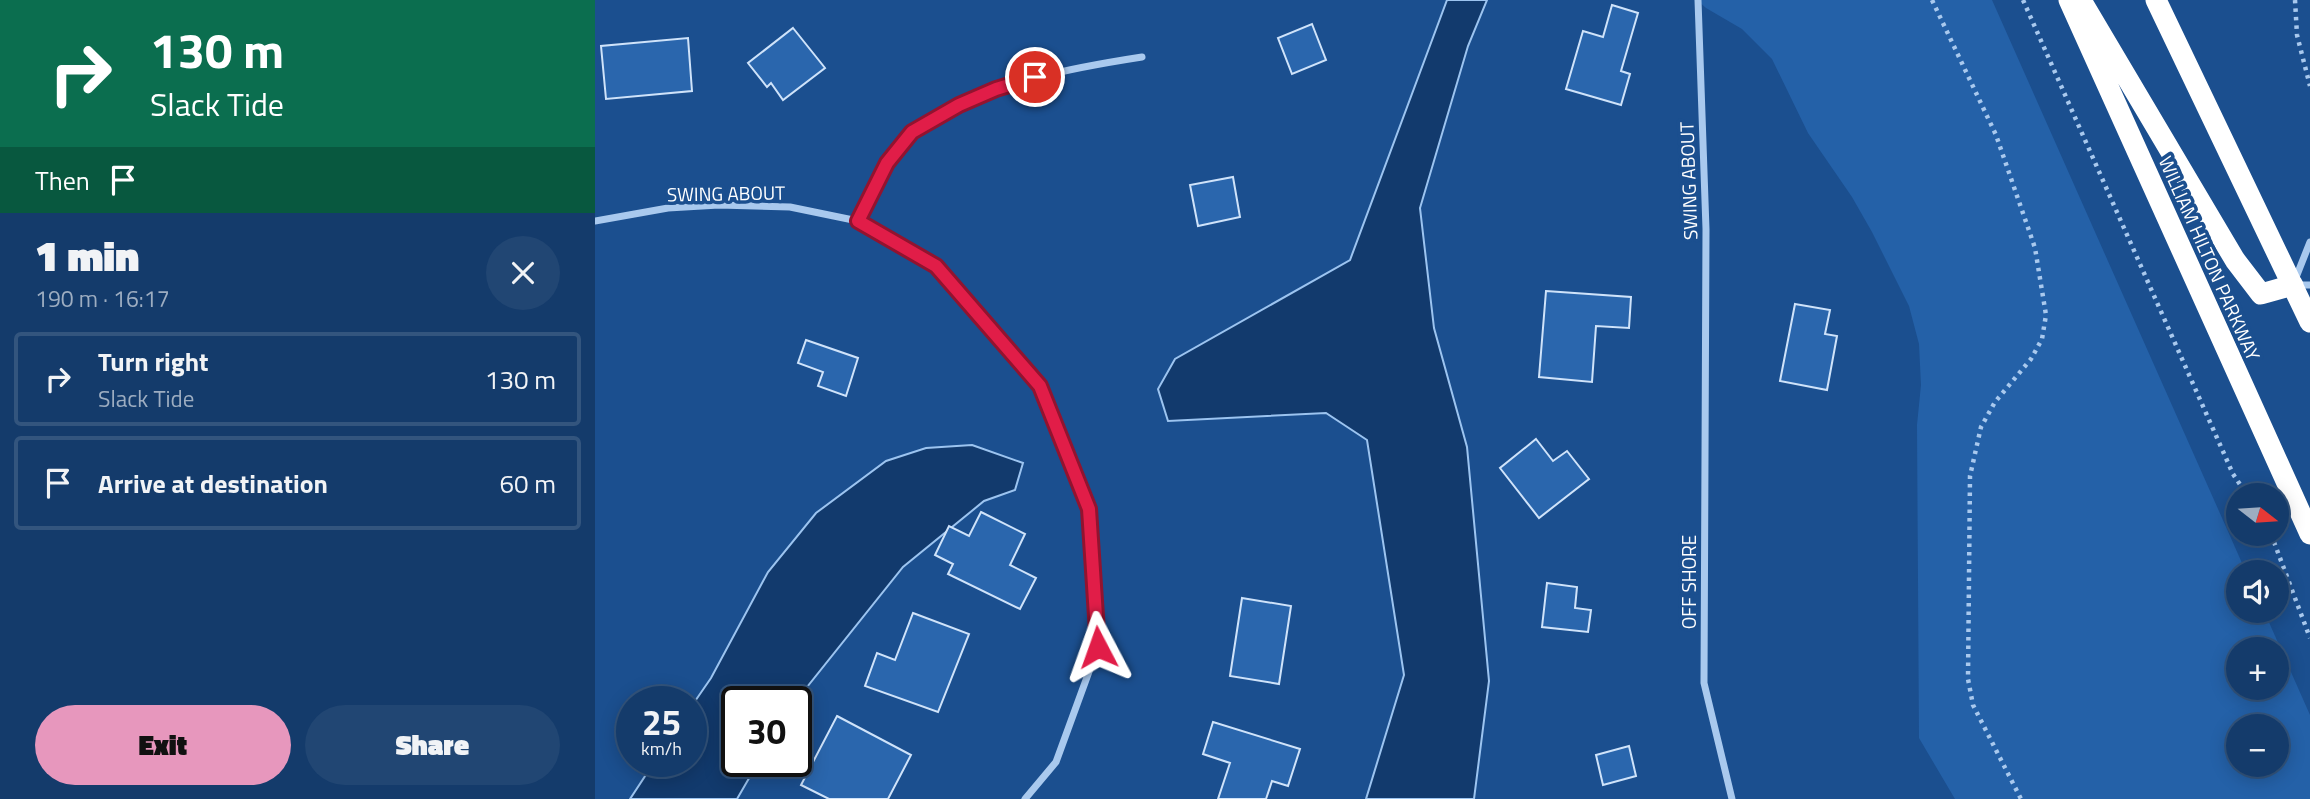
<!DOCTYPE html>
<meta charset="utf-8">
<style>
:root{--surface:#143b6b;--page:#214673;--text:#f1f3f6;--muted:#9dadc1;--line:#33557e;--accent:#e797bd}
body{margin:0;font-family:"Titillium Web",sans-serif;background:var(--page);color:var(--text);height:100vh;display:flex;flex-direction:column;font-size:26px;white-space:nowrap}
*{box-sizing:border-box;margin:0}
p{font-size:23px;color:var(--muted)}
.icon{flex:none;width:38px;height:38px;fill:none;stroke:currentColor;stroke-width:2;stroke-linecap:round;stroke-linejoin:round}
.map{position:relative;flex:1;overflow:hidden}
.drawer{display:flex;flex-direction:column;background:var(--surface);width:595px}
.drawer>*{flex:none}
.guide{background:#0b6e4f;color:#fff;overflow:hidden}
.needle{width:46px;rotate:107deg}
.tools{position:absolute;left:1631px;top:483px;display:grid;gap:14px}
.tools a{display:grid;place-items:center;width:63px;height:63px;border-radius:50%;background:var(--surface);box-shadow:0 4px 18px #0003,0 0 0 2px var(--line);font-size:35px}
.speed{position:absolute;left:21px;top:686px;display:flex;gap:14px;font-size:35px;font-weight:700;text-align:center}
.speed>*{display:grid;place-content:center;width:91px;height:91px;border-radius:50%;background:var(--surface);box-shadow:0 4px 18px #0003,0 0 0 2px var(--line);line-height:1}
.speed small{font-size:18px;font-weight:400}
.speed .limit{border:4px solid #111;border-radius:10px;background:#fff;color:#111}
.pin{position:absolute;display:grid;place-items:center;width:60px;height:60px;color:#fff;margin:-30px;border:4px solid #fff;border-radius:50%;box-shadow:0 2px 7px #0007}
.me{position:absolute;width:77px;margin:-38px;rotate:356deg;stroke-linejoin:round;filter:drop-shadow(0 0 5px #0008)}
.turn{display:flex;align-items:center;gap:24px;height:147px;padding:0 35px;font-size:32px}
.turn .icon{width:91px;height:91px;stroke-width:2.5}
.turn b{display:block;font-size:49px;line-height:60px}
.then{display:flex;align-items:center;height:66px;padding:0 35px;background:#0003;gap:14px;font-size:26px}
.round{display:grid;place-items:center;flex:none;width:74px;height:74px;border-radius:37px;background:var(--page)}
.overview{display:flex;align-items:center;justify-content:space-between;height:119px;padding:0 35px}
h1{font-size:42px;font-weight:800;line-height:52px}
.primary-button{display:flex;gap:14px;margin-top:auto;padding:14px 35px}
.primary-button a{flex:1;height:80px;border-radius:42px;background:var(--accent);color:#111;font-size:28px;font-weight:800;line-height:80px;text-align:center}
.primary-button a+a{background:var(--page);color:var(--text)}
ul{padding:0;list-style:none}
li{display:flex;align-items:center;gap:21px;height:94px;margin:0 14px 10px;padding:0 21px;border:4px solid var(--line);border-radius:7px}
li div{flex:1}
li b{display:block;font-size:26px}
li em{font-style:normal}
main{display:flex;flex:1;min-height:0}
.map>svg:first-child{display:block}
.green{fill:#2461a8;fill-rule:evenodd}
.water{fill:#123a6d;stroke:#9cc4f0;stroke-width:2}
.building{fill:#2a66ad;stroke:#cfe3fa;stroke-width:2}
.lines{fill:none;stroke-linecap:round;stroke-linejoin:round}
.path{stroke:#a9c9ee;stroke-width:4.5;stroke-dasharray:3.5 5;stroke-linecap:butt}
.street{stroke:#a9c9ee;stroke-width:7}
.highway{stroke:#fff;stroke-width:21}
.route-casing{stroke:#92132f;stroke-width:18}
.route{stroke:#e11d48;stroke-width:12}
.labels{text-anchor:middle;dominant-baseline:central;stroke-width:7;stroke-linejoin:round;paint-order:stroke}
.street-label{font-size:19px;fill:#fff;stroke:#1b4f8f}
</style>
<main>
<section class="drawer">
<div class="guide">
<div class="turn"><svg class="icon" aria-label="right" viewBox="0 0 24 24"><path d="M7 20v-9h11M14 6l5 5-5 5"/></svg><div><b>130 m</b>Slack Tide</div></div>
<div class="then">Then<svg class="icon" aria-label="arrive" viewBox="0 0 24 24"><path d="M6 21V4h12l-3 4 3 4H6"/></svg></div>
</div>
<div class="overview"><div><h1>1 min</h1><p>190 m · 16:17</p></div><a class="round"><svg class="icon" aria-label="close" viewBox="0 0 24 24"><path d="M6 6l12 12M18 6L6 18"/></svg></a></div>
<ul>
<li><svg class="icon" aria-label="right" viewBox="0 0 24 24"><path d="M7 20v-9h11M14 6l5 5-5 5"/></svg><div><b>Turn right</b><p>Slack Tide</p></div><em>130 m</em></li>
<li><svg class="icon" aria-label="arrive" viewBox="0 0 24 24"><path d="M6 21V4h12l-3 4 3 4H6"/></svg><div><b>Arrive at destination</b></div><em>60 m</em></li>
</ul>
<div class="primary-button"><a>Exit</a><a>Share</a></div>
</section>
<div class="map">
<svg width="1715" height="799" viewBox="0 0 1715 799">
<rect width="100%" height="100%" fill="#1b4f8f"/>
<path class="green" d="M 1102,0 L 1397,0 L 1651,572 L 1643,572 L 1643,611 L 1669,611 L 1715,715 L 1715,799 L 1360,799 L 1324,738 L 1322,425 L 1326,385 L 1324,344 L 1314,306 L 1277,232 L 1257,197 L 1213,133 L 1177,59 L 1147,29 L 1111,8 ZM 1643,649 L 1682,649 L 1682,688 L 1643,688 ZM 1643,726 L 1682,726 L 1682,765 L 1643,765 Z"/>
<path class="water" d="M 852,0 L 892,0 L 873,46 L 825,208 L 839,328 L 872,447 L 894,681 L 879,799 L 771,799 L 809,675 L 772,440 L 731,413 L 573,421 L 563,389 L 580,359 L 755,260 Z
M 377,445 L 428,463 L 420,490 L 389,501 L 308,567 L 200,702 L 142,702 L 142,761 L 164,761 L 142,799 L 35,799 L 60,761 L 96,761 L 96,707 L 116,678 L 173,572 L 221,513 L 291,461 L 331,448 Z"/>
<path class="building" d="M 1017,5 L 1043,13 L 1026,71 L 1035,74 L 1026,105 L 971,89 L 988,31 L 1008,37 Z
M 717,24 L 731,60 L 697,74 L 683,38 Z
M 198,28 L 230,68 L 188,100 L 176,83 L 172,87 L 153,63 Z
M 93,38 L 97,91 L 11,99 L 6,46 Z
M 638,177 L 645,217 L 603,226 L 595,185 Z
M 951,291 L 1036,297 L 1034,328 L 1001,326 L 997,382 L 944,377 Z
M 1200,304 L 1235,310 L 1230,334 L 1242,336 L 1232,390 L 1185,381 Z
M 211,340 L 263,358 L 251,396 L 223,386 L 228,372 L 203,363 Z
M 941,439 L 958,461 L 972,451 L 994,479 L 944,518 L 905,468 Z
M 386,512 L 430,534 L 415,565 L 441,578 L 425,609 L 353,574 L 358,564 L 340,555 L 354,526 L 374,536 Z
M 952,583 L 982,587 L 980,608 L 996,610 L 993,632 L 947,627 Z
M 647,598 L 696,606 L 684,684 L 635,676 Z
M 318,613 L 374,634 L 343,712 L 270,686 L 282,653 L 300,660 Z
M 242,716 L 316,755 L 293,799 L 234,799 L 206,785 Z
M 618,722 L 705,749 L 693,786 L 677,781 L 671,799 L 623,799 L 635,763 L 608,754 Z
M 1034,746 L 1041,776 L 1008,785 L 1001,755 Z"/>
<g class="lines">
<path class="path" d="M 1337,0 L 1401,135 L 1440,248 L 1451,315 L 1447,339 L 1436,359 L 1400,402 L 1386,427 L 1375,476 L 1373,679 L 1378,705 L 1426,799
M 1428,0 L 1638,474 L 1652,495
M 1700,0 L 1702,35 L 1715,86
M 1676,534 L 1715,638"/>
<path class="street" d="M 1103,0 L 1111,229 L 1109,683 L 1137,799
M 0,221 L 73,208 L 124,205 L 195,207 L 263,221 L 341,266 L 445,386 L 494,509 L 503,647 L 461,762 L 430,799
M 263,221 C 276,194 288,165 307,141 C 316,130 330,124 342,117 C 406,81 476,68 547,57
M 1715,242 L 1698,285 L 1715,285"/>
<path class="highway" d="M 1474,0 L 1715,534
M 1561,0 L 1715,322
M 1487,2 L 1640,260 L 1666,294 L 1698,285"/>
</g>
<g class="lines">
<defs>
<path id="route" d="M 440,77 L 401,89 L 364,105 L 317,132 L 292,163 L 263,221 L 341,266 L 445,386 L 494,509 L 503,647"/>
</defs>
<use href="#route" class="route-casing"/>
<use href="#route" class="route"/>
</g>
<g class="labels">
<g class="street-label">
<text transform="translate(1093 181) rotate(-92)">SWING ABOUT</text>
<text transform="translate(131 193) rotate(-1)">SWING ABOUT</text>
<text transform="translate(1615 258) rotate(66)">WILLIAM HILTON PARKWAY</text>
<text transform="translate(1093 582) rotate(-90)">OFF SHORE</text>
</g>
</g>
</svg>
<div class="tools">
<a><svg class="needle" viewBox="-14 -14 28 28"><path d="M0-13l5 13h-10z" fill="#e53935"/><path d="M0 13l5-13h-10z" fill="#9dadc1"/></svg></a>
<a><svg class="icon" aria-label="sound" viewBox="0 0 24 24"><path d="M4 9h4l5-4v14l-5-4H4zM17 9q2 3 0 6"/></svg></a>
<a>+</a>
<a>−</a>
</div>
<div class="speed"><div>25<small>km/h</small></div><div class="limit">30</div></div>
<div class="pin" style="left:440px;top:77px;background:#d93025"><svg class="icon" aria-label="arrive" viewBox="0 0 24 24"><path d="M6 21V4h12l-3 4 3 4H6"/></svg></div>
<svg class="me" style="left:503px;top:647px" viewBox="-20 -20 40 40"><path d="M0-17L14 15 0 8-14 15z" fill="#e11d48" stroke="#fff" stroke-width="4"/></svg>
</div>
</main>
